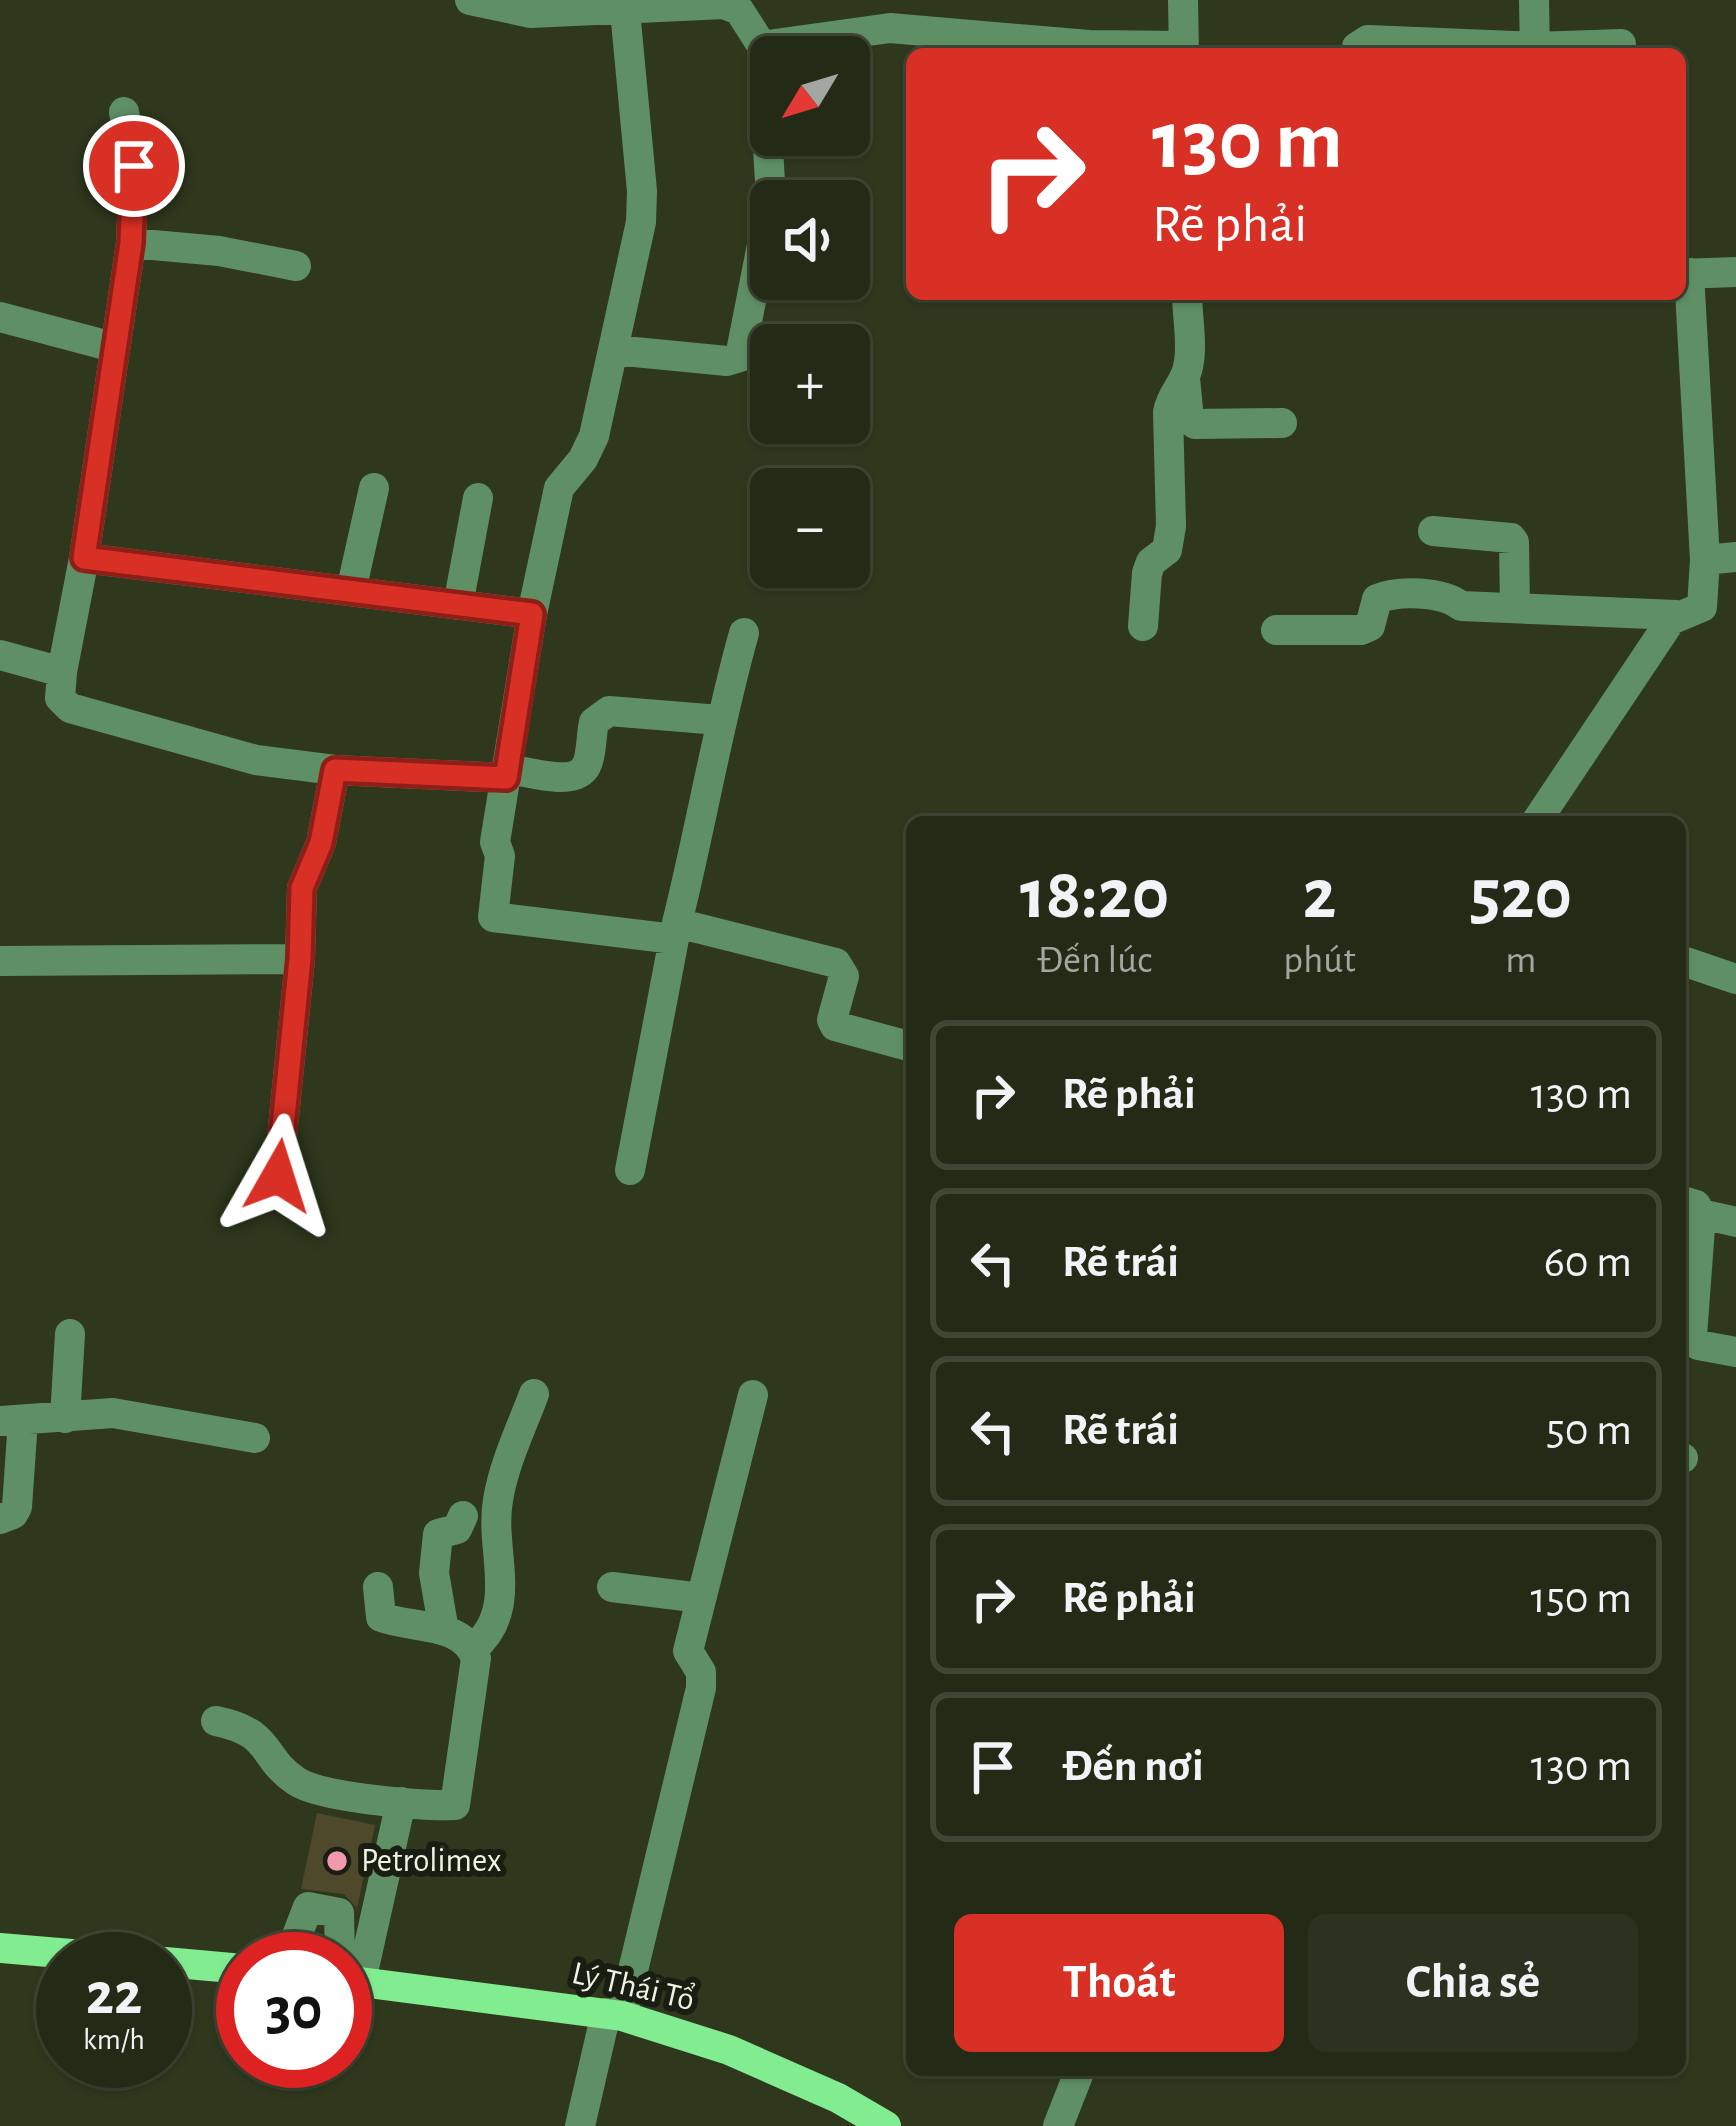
<!DOCTYPE html>
<html lang="vi">
<meta charset="utf-8">
<style>
:root{--surface:#232a16;--page:#2b321f;--text:#f1f3f6;--muted:#a3a7a1;--line:#404635;--accent:#d93025}
body{margin:0;font-family:"Alegreya Sans",sans-serif;background:var(--page);color:var(--text);height:100vh;display:flex;flex-direction:column;font-size:45px;white-space:nowrap}
*{box-sizing:border-box;margin:0}
p{font-size:39px;color:var(--muted)}
.icon{flex:none;width:66px;height:66px;fill:none;stroke:currentColor;stroke-width:2;stroke-linecap:round;stroke-linejoin:round}
.map{position:relative;flex:1;overflow:hidden}
.panel{position:absolute;left:906px;top:816px;width:780px;height:1260px;display:flex;flex-direction:column;background:var(--surface);border-radius:18px;box-shadow:0 3px 9px #0004,0 0 0 3px var(--line)}
.panel>*{flex:none}
.hud{position:absolute;left:906px;top:48px;width:780px;height:252px;border-radius:18px;box-shadow:0 3px 9px #0004,0 0 0 3px var(--line);background:#d93025;color:#fff;overflow:hidden}
.needle{width:78px;rotate:232deg}
.buttons{position:absolute;left:750px;top:36px;display:grid;gap:24px}
.buttons a{display:grid;place-items:center;width:120px;height:120px;border-radius:18px;background:var(--surface);box-shadow:0 3px 9px #0004,0 0 0 3px var(--line);font-size:60px}
.speed{position:absolute;left:36px;top:1932px;display:flex;gap:24px;font-size:60px;font-weight:700;text-align:center}
.speed>*{display:grid;place-content:center;width:156px;height:156px;border-radius:50%;background:var(--surface);box-shadow:0 3px 9px #0004,0 0 0 3px var(--line);line-height:1}
.speed small{font-size:30px;font-weight:400}
.speed .limit{border:18px solid #d22;background:#fff;color:#111}
.pin{position:absolute;display:grid;place-items:center;width:102px;height:102px;color:#fff;margin:-51px;border:6px solid #fff;border-radius:50%;box-shadow:0 3px 12px #0007}
.me{position:absolute;width:132px;margin:-66px;rotate:6deg;stroke-linejoin:round;filter:drop-shadow(0 0 9px #0008)}
.turn{display:flex;align-items:center;gap:42px;height:252px;padding:0 48px;font-size:54px}
.turn .icon{width:156px;height:156px;stroke-width:2.5}
.turn b{display:block;font-size:84px;line-height:102px}
.eta{display:flex;justify-content:space-evenly;align-items:center;height:204px;text-align:center}
.eta b{font-size:72px;font-weight:600;line-height:84px}
.cta{display:flex;gap:24px;margin-top:auto;padding:24px 48px}
.cta a{flex:1;height:138px;border-radius:18px;background:var(--accent);color:#fff;font-size:48px;font-weight:600;line-height:138px;text-align:center}
.cta a+a{background:var(--page);color:var(--text)}
ul{padding:0;list-style:none}
li{display:flex;align-items:center;gap:36px;height:150px;margin:0 24px 18px;padding:0 24px;border:6px solid var(--line);border-radius:18px}
li div{flex:1}
li b{display:block;font-size:45px}
li em{font-style:normal}
.map>svg:first-child{display:block}
.building{fill:#4e492a}
.lines{fill:none;stroke-linecap:round;stroke-linejoin:round}
.minor{stroke:#5f9065;stroke-width:30}
.major{stroke:#82ec91;stroke-width:30}
.route-casing{stroke:#8d1f18;stroke-width:30}
.route{stroke:#d93025;stroke-width:21}
.poi-dot{fill:#f29aad;stroke:#1a1e12;stroke-width:4.5}
.labels{text-anchor:middle;dominant-baseline:central;stroke-width:12;stroke-linejoin:round;paint-order:stroke}
.poi-label{font-size:33px;fill:#edf4e3;stroke:#1a1e12;text-anchor:start}
.street-label{font-size:33px;fill:#edf4e3;stroke:#1a1e12}
</style>
<div class="map">
<svg width="1736" height="2126" viewBox="0 0 1736 2126">
<rect width="100%" height="100%" fill="#2f381d"/>
<path class="building" d="M 317,1813 L 375,1825 L 357,1908 L 344,1894 L 301,1889 Z"/>
<g class="lines">
<path class="minor" d="M 470,0 L 531,13 L 724,4 L 739,10 L 762,46 L 771,199 L 740,357 L 727,361 L 614,350
M 624,0 L 642,191 L 641,222 L 594,436 L 583,459 L 559,488 L 532,614 L 495,842 L 500,856 L 493,917 L 674,939
M 1183,0 L 1184,54
M 1534,0 L 1535,54
M 762,46 L 890,28 L 1089,45 L 1184,46
M 1357,54 L 1357,47 L 1368,40 L 1535,47 L 1621,44
M 131,243 L 219,251 L 296,266
M 1689,273 L 1705,560
M 1680,274 L 1736,272
M 0,317 L 113,347
M 1185,378 L 1189,419 L 1195,424 L 1282,423
M 1433,531 L 1511,538 L 1514,542 L 1515,608
M 84,558 L 532,614
M 351,591 L 374,488
M 458,605 L 478,498
M 1143,626 L 1147,573 L 1151,562 L 1167,550 L 1171,526 L 1168,412 C 1171,396 1179,390 1185,376 C 1195,355 1187,317 1187,294
M 1276,630 L 1361,630 L 1370,626 L 1377,599 C 1398,590 1442,591 1461,606 L 1676,615
M 0,655 L 62,672 L 60,698 L 70,708 L 256,760 L 335,770 L 506,778
M 62,672 L 84,558 L 131,243 L 134,167 L 124,112
M 508,769 C 525,771 571,786 584,769 C 592,760 591,734 594,722 L 609,711 L 719,720
M 1536,822 L 1671,620 L 1702,607 L 1705,560 L 1736,557
M 677,923 C 701,827 717,729 744,633
M 1680,960 L 1736,979
M 0,961 L 300,959
M 630,1170 L 677,923 L 836,963 L 844,976 L 832,1020 L 835,1026 L 912,1047
M 278,1176 L 300,959 L 302,888 L 321,843 L 335,770
M 1680,1200 L 1696,1205 L 1701,1214 L 1692,1336 L 1698,1345 L 1736,1352
M 1701,1214 L 1736,1222
M 65,1418 L 70,1334
M 0,1421 L 113,1413 L 255,1438
M 1680,1458 L 1683,1458
M 0,1519 L 13,1514 L 17,1507 L 23,1420
M 612,1587 L 701,1598
M 444,1631 L 434,1573 L 438,1534 L 457,1529 L 463,1516
M 473,1649 C 521,1608 489,1552 498,1500 C 504,1463 521,1429 534,1394
M 216,1721 C 274,1733 260,1757 296,1781 C 321,1798 422,1806 455,1805 L 476,1658 C 462,1621 413,1629 381,1617 L 378,1587
M 288,1959 L 308,1907 L 339,1913 L 340,1959
M 361,1981 L 401,1802
M 622,2016 L 701,1688 L 701,1672 L 688,1651 L 753,1395
M 580,2126 L 606,2013
M 1058,2126 L 1080,2070"/>
<path class="major" d="M 0,1948 L 131,1959
M 165,1962 L 243,1969
M 345,1980 L 622,2016 L 729,2050 L 838,2098 L 886,2126"/>
</g>
<g class="lines">
<defs>
<path id="route" d="M 134,166 L 131,243 L 84,558 L 532,614 L 506,778 L 335,770 L 321,843 L 302,888 L 300,959 L 278,1176"/>
</defs>
<use href="#route" class="route-casing"/>
<use href="#route" class="route"/>
</g>
<circle class="poi-dot" cx="337" cy="1861" r="12"/>
<g class="labels">
<g class="poi-label">
<text x="361" y="1861">Petrolimex</text>
</g>
<g class="street-label">
<text transform="translate(633 1987) rotate(13)">Lý Thái Tổ</text>
</g>
</g>
</svg>
<div class="buttons">
<a><svg class="needle" viewBox="-14 -14 28 28"><path d="M0-13l5 13h-10z" fill="#e53935"/><path d="M0 13l5-13h-10z" fill="#a3a7a1"/></svg></a>
<a><svg class="icon" aria-label="sound" viewBox="0 0 24 24"><path d="M4 9h4l5-4v14l-5-4H4zM17 9q2 3 0 6"/></svg></a>
<a>+</a>
<a>−</a>
</div>
<div class="speed"><div>22<small>km/h</small></div><div class="limit">30</div></div>
<div class="pin" style="left:134px;top:166px;background:#d93025"><svg class="icon" aria-label="arrive" viewBox="0 0 24 24"><path d="M6 21V4h12l-3 4 3 4H6"/></svg></div>
<svg class="me" style="left:278px;top:1176px" viewBox="-20 -20 40 40"><path d="M0-17L14 15 0 8-14 15z" fill="#d93025" stroke="#fff" stroke-width="4"/></svg>
<div class="hud">
<div class="turn"><svg class="icon" aria-label="right" viewBox="0 0 24 24"><path d="M7 20v-9h11M14 6l5 5-5 5"/></svg><div><b>130 m</b>Rẽ phải</div></div>
</div>
<section class="panel">
<div class="eta">
<div><b>18:20</b><p>Đến lúc</p></div>
<div><b>2</b><p>phút</p></div>
<div><b>520</b><p>m</p></div>
</div>
<ul>
<li><svg class="icon" aria-label="right" viewBox="0 0 24 24"><path d="M7 20v-9h11M14 6l5 5-5 5"/></svg><div><b>Rẽ phải</b></div><em>130 m</em></li>
<li><svg class="icon" aria-label="left" viewBox="0 0 24 24"><path d="M17 20v-9H6M10 6l-5 5 5 5"/></svg><div><b>Rẽ trái</b></div><em>60 m</em></li>
<li><svg class="icon" aria-label="left" viewBox="0 0 24 24"><path d="M17 20v-9H6M10 6l-5 5 5 5"/></svg><div><b>Rẽ trái</b></div><em>50 m</em></li>
<li><svg class="icon" aria-label="right" viewBox="0 0 24 24"><path d="M7 20v-9h11M14 6l5 5-5 5"/></svg><div><b>Rẽ phải</b></div><em>150 m</em></li>
<li><svg class="icon" aria-label="arrive" viewBox="0 0 24 24"><path d="M6 21V4h12l-3 4 3 4H6"/></svg><div><b>Đến nơi</b></div><em>130 m</em></li>
</ul>
<div class="cta"><a>Thoát</a><a>Chia sẻ</a></div>
</section>
</div>
